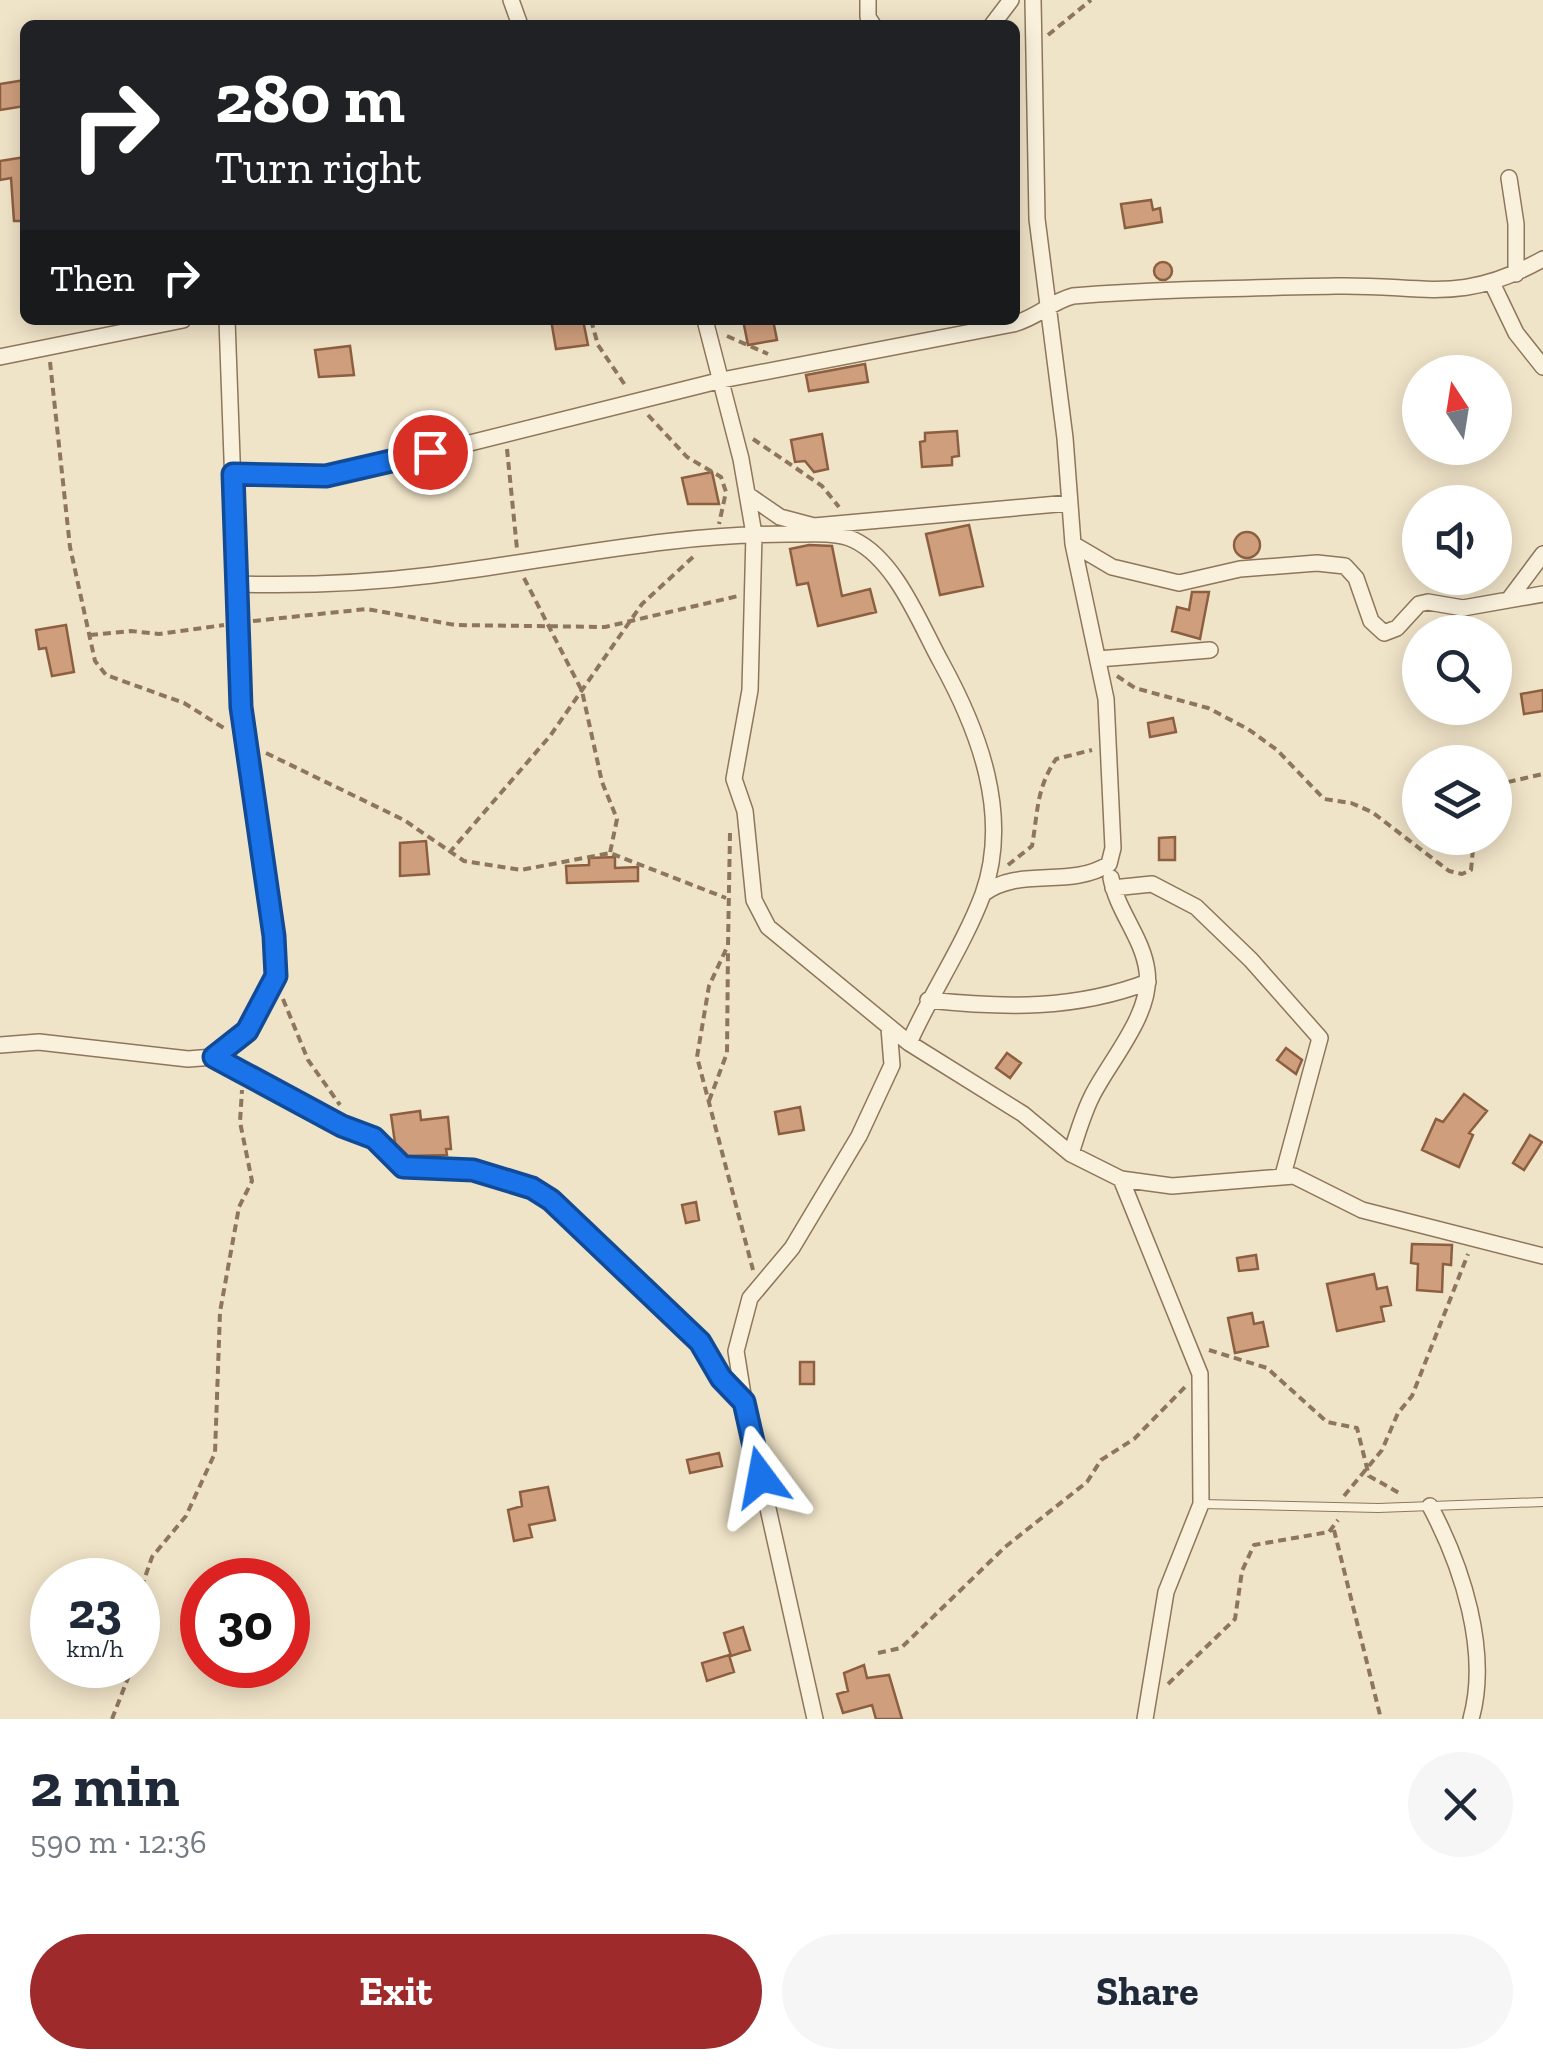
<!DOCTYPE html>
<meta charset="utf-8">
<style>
:root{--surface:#fff;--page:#f6f6f7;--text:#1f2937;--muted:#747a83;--accent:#9e2a2b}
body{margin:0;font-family:"Zilla Slab",serif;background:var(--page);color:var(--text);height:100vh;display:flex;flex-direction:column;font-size:38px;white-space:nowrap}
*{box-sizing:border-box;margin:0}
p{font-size:32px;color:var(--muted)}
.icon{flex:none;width:55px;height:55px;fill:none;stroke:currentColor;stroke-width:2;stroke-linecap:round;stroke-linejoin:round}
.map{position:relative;height:1719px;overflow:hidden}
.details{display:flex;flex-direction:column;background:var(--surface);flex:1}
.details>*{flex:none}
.top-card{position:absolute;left:20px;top:20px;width:1000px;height:305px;border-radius:15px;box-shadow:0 5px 25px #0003;background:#202124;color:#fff;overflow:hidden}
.needle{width:65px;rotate:348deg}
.fabs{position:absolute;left:1402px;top:355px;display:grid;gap:20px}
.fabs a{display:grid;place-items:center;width:110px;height:110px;border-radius:50%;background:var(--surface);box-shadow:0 5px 25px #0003;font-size:50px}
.speed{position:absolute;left:30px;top:1558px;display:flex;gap:20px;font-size:50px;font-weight:700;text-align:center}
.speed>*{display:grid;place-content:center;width:130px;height:130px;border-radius:50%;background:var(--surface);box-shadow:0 5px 25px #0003;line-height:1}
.speed small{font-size:25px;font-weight:400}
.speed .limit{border:15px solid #d22;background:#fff;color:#111}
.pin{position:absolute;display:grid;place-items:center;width:85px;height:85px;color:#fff;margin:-42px;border:5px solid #fff;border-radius:50%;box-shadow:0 2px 10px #0007}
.me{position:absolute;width:110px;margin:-55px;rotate:347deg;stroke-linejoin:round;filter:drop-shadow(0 0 8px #0008)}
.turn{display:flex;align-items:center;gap:35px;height:210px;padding:0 30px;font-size:45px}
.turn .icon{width:130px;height:130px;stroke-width:2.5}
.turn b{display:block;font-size:70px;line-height:85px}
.then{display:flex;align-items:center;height:95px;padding:0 30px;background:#0003;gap:20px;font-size:38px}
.round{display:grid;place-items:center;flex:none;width:105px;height:105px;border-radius:52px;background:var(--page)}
.summary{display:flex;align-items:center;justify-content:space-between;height:170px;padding:0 30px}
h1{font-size:60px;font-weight:800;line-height:75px}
.button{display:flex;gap:20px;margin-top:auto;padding:20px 30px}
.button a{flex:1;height:115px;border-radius:60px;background:var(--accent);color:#fff;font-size:40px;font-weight:800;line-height:115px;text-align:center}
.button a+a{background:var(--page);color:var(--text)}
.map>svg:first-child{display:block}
.building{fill:#cf9f7d;stroke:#8d5f41;stroke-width:2.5}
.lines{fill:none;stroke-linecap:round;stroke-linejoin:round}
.lane-casing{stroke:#8d765c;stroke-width:10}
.street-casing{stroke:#8d765c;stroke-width:18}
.path{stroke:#8d765c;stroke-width:4;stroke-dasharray:8 5;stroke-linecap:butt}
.lane{stroke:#faf1dc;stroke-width:8}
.street{stroke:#faf1dc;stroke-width:15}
.route-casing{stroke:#114b97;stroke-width:25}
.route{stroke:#1a73e8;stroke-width:18}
</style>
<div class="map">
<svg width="1543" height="1719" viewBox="0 0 1543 1719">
<rect width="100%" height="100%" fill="#f0e4c8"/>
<path class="building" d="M 25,80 L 25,106 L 0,110 L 0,84 Z
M 25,157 L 25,221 L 14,221 L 11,178 L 0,180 L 0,161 Z
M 1151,200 L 1153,210 L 1160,208 L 1162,222 L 1125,228 L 1121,204 Z
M1154 271a9 9 0 1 1 18 0a9 9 0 1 1-18 0Z
M 551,320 L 583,320 L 588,345 L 556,349 Z
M 743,320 L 773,320 L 777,340 L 748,345 Z
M 350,346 L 354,375 L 319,377 L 315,350 Z
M 865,364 L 868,382 L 809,391 L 806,375 Z
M 957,431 L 959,456 L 952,457 L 952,465 L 922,467 L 920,442 L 925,441 L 925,433 Z
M 822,434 L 828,469 L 814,472 L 805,461 L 795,462 L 791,440 Z
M 712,472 L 719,504 L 688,504 L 682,478 Z
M 969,525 L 983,586 L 940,595 L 926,534 Z
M1234 545a13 13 0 1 1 26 0a13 13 0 1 1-26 0Z
M 809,545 L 832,546 L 842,596 L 870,589 L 876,612 L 818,626 L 808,583 L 797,585 L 790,549 Z
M 1192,592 L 1209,592 L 1200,639 L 1172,631 L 1177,607 L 1189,610 Z
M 66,625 L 74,672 L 52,676 L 46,648 L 39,649 L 36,630 Z
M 1543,690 L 1543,711 L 1524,714 L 1521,694 Z
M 1173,718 L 1176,732 L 1150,737 L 1148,723 Z
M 1175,837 L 1175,860 L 1159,860 L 1159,838 Z
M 426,841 L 429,874 L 400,876 L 400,843 Z
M 615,857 L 615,868 L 638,867 L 638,881 L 567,883 L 566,866 L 589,865 L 589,858 Z
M 1286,1048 L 1302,1060 L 1296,1074 L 1277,1060 Z
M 1007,1053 L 1021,1063 L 1010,1078 L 996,1068 Z
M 1464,1094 L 1487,1111 L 1469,1133 L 1473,1135 L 1459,1167 L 1422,1150 L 1436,1119 L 1443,1122 Z
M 800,1107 L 804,1130 L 779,1134 L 775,1112 Z
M 420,1111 L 421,1120 L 448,1117 L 451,1149 L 446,1149 L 447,1155 L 408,1156 L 395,1143 L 391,1115 Z
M 1530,1135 L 1542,1142 L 1524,1170 L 1513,1163 Z
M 696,1202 L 699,1220 L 686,1223 L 682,1205 Z
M 1412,1244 L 1452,1245 L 1451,1265 L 1443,1264 L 1442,1292 L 1417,1290 L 1418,1264 L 1411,1263 Z
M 1256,1255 L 1258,1269 L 1239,1271 L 1237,1258 Z
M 1374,1274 L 1377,1289 L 1387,1287 L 1391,1305 L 1381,1307 L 1384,1321 L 1337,1331 L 1327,1284 Z
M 1252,1313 L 1254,1324 L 1263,1322 L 1268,1346 L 1235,1353 L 1228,1318 Z
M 800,1362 L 814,1362 L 814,1384 L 800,1384 Z
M 719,1453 L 722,1466 L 690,1473 L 687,1460 Z
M 548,1487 L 555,1520 L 529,1525 L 532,1537 L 514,1541 L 508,1510 L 522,1506 L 520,1492 Z
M 743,1627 L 750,1650 L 731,1656 L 724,1633 Z
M 729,1655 L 734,1672 L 707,1681 L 702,1663 Z
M 864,1665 L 867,1678 L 889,1675 L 902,1719 L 876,1719 L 872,1705 L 843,1713 L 837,1694 L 848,1691 L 844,1673 Z"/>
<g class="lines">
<defs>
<path id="lane" d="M 1201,1504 L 1378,1508 L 1543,1502"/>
<path id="street" d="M 511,0 L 520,25
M 868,0 L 868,17 L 873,25
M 992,25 L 1011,0
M 1509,178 L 1516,224 L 1516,274
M 1493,285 L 1516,333 L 1543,367
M 705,320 L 741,459 L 754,534 L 750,690 L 734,779 L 745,811 L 754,900 L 768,927 L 909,1043 L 1023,1114 L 1071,1154 L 1121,1179 L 1172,1186 L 1294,1176 L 1362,1210 L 1543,1256
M 0,357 L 183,320
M 233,474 L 301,479 L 350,473 L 722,380 L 1013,324 C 1037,318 1050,302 1073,296 C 1160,289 1248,288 1335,286 C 1423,284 1459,306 1543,259
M 748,495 L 780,517 L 814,526 L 1069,503
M 1073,544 L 1112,567 L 1179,583 L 1240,569 L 1317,563 L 1345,566 L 1356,578 L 1371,621 L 1384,633 L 1397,628 L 1419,604 L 1428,602 L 1463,608 L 1543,594
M 237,584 C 303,586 368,583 433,575 C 554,560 673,533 794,534 C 812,534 838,532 854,540 C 896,560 920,624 941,662 C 979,731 1011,815 983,894 C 964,945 931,993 909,1043
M 1510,598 L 1543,554
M 1098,659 L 1210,650
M 1113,888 L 1152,884 L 1196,907 L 1251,960 L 1320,1038 L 1283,1175
M 983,894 C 1018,866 1070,889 1109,864 L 1113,848 L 1106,699 L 1073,544 L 1065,438 L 1037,219 L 1033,0
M 928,1000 C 1004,1008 1075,1010 1148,982
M 0,1045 L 39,1042 L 188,1059 L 214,1057 L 247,1031 L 276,976 L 275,936 L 241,707 L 227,320
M 214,1057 L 296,1103 L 375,1138 L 403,1167 L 473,1170 L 532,1188 L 551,1200 L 688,1328 L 721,1379 L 744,1401
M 1071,1154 C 1077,1134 1083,1114 1092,1096 C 1110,1060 1153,1013 1147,971 C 1143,938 1117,911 1111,878
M 1121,1179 L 1200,1374 L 1201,1504 L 1166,1592 L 1145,1719
M 1430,1506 C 1462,1566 1490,1651 1471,1719
M 815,1719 L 744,1401 L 736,1351 L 750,1298 L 792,1248 L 859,1136 L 892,1065 L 889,1028"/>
</defs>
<use href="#lane" class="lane-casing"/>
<use href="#street" class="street-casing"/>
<path class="path" d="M 1048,35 L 1091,0
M 591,320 L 598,345 L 627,388
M 727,336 L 768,354
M 50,362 L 70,547 L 95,661 L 106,675 L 184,703 L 227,730
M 648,415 L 687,457 L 721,477 L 726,492 L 719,524
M 753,439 L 822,486 L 839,507
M 507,449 L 517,549
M 524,578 L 582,691 L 602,782 L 617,819 L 610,853
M 253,621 L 367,609 L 455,625 L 605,627 L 738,596
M 90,635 L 131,631 L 159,634 L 224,625
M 1117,676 L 1135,688 L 1208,708 L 1248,729 L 1277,750 L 1324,799 L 1351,803 L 1372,812 L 1449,871 L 1462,874 L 1471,870 L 1474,838
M 266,753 L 404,820 L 464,861 L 521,870 L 610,853 L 726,898
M 1495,785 L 1543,774
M 730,833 L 728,945 L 709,986 L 697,1057 L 753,1270
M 449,853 L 550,736 L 642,604 L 693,557
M 1008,865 L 1032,846 C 1038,812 1036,789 1056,759 L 1092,750
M 283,999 L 308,1060 L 340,1105
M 709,1101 L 727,1053 L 728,950
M 1209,1350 L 1267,1368 L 1327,1422 L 1357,1428 L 1369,1476 L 1401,1494
M 1344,1496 L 1382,1450 L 1398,1413 L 1412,1396 L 1468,1254
M 1334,1530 L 1381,1719
M 138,1652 L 143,1633 L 143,1583 L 152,1557 L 186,1516 L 215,1453 L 220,1312 L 239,1207 L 252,1181 L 240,1122 L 242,1090
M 878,1653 L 901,1648 L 1005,1547 L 1087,1482 L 1101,1460 L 1134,1439 L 1185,1387
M 1168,1684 L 1235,1619 L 1242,1571 L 1254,1545 L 1329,1532 L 1338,1520
M 112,1719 L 133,1665"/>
<use href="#lane" class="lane"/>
<use href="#street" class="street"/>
</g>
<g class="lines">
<defs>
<path id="route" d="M 430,452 L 326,476 L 233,474 L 241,707 L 274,936 L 276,976 L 247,1031 L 214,1057 L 342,1126 L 374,1138 L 403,1167 L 473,1170 L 532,1188 L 551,1200 L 700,1342 L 721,1378 L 744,1402 L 761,1477"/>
</defs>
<use href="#route" class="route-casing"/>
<use href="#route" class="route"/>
</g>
</svg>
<div class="fabs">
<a><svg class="needle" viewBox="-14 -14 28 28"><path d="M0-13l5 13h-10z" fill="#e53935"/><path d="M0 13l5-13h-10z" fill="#747a83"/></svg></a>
<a><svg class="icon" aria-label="sound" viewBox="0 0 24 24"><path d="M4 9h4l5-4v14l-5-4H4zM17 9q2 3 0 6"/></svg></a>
<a><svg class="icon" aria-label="search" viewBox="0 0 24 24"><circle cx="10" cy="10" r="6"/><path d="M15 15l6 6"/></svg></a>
<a><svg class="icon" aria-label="layers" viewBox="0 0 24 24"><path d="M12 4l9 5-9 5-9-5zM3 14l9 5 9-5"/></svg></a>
</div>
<div class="speed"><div>23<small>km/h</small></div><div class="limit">30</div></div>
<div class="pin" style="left:430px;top:452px;background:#d93025"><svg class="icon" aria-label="arrive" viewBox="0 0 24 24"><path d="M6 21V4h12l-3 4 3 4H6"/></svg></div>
<svg class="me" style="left:761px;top:1477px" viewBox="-20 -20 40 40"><path d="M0-17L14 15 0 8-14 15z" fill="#1a73e8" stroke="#fff" stroke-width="4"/></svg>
<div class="top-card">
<div class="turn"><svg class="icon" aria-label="right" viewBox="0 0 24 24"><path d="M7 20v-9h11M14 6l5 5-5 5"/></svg><div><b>280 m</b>Turn right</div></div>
<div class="then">Then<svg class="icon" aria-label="right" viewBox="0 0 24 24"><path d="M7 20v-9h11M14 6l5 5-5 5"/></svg></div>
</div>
</div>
<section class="details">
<div class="summary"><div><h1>2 min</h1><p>590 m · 12:36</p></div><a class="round"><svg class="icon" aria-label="close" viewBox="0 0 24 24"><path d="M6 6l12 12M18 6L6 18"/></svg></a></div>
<div class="button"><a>Exit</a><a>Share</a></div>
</section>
